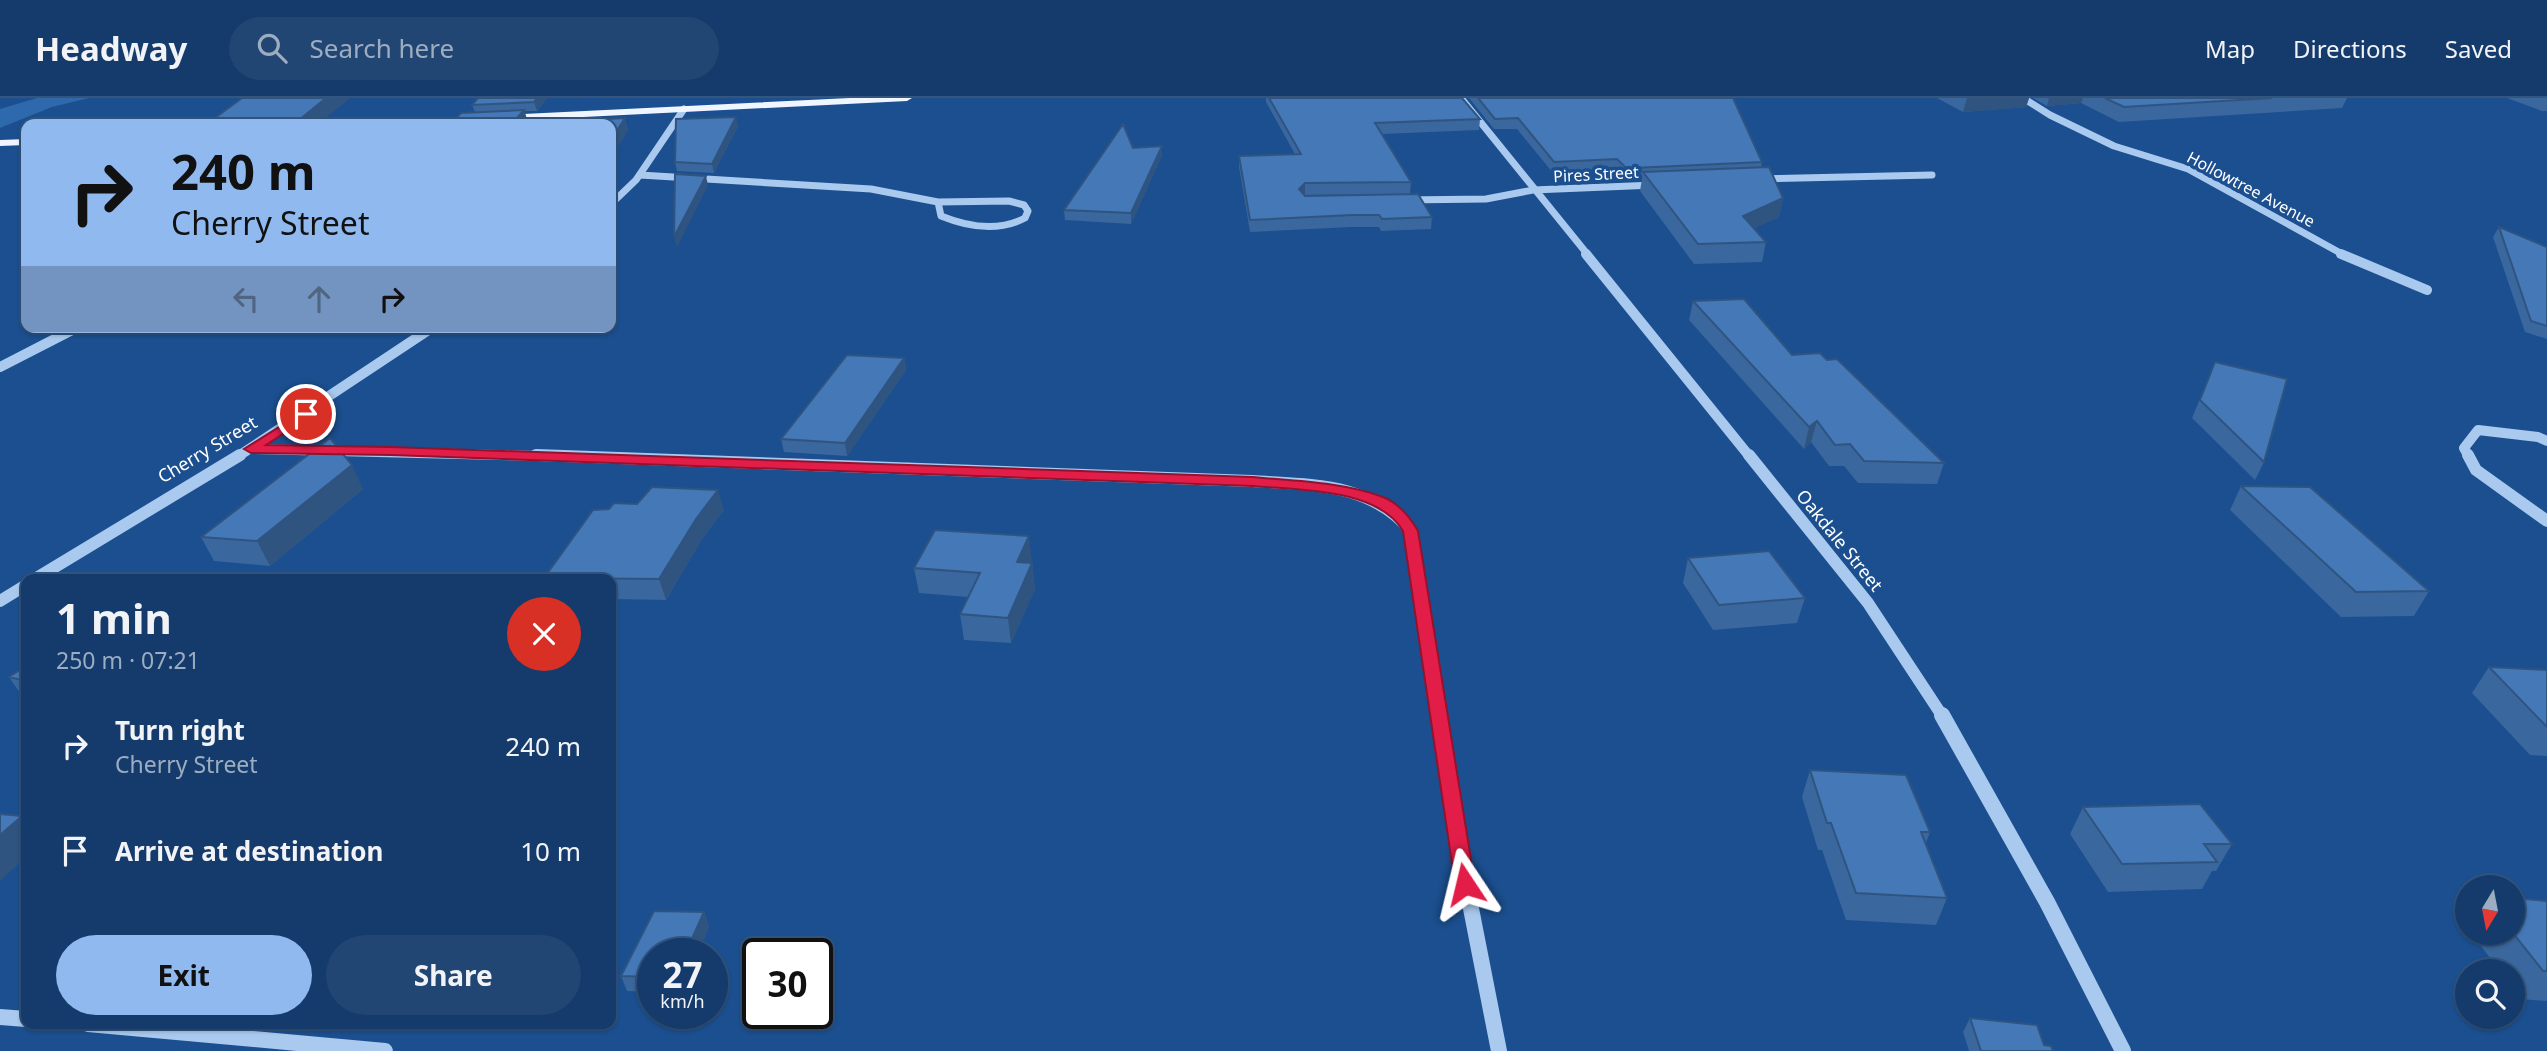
<!DOCTYPE html>
<meta charset="utf-8">
<style>
:root{--surface:#143b6b;--page:#214673;--text:#f1f3f6;--muted:#9dadc1;--line:#33557e;--accent:#90b9f0}
body{margin:0;font-family:"Noto Sans",sans-serif;background:var(--page);color:var(--text);height:100vh;display:flex;flex-direction:column;font-size:26px;white-space:nowrap}
*{box-sizing:border-box;margin:0}
p{font-size:23px;color:var(--muted)}
.icon{flex:none;width:38px;height:38px;fill:none;stroke:currentColor;stroke-width:2;stroke-linecap:round;stroke-linejoin:round}
.map{position:relative;flex:1;overflow:hidden}
.sheet{position:absolute;left:21px;top:476px;width:595px;height:455px;display:flex;flex-direction:column;background:var(--surface);border-radius:14px;box-shadow:0 2px 5px #0004,0 0 0 2px var(--line)}
.sheet>*{flex:none}
.guide{position:absolute;left:21px;top:21px;width:595px;height:214px;border-radius:14px;box-shadow:0 2px 5px #0004,0 0 0 2px var(--line);background:#90b9f0;color:#111;overflow:hidden}
.needle{width:46px;rotate:190deg}
.tools{position:absolute;left:2455px;top:777px;display:grid;gap:14px}
.tools a{display:grid;place-items:center;width:70px;height:70px;border-radius:50%;background:var(--surface);box-shadow:0 2px 5px #0004,0 0 0 2px var(--line);font-size:35px}
.speed{position:absolute;left:637px;top:840px;display:flex;gap:14px;font-size:35px;font-weight:700;text-align:center}
.speed>*{display:grid;place-content:center;width:91px;height:91px;border-radius:50%;background:var(--surface);box-shadow:0 2px 5px #0004,0 0 0 2px var(--line);line-height:1}
.speed small{font-size:18px;font-weight:400}
.speed .limit{border:4px solid #111;border-radius:10px;background:#fff;color:#111}
.pin{position:absolute;display:grid;place-items:center;width:60px;height:60px;color:#fff;margin:-30px;border:4px solid #fff;border-radius:50%;box-shadow:0 2px 7px #0007}
.me{position:absolute;width:77px;margin:-38px;rotate:350deg;stroke-linejoin:round;filter:drop-shadow(0 0 5px #0008)}
.turn{display:flex;align-items:center;gap:24px;height:147px;padding:0 35px;font-size:32px}
.turn .icon{width:91px;height:91px;stroke-width:2.5}
.turn b{display:block;font-size:49px;line-height:60px}
.lanes{display:flex;align-items:center;height:66px;padding:0 35px;background:#0003;justify-content:center;gap:35px;direction:ltr}
.lanes .off{opacity:.35}
.round{display:grid;place-items:center;flex:none;width:74px;height:74px;border-radius:37px;background:var(--page)}
.headline{display:flex;align-items:center;justify-content:space-between;height:119px;padding:0 35px}
h1{font-size:42px;font-weight:700;line-height:52px}
.primary-button{display:flex;gap:14px;margin-top:auto;padding:14px 35px}
.primary-button a{flex:1;height:80px;border-radius:42px;background:var(--accent);color:#111;font-size:28px;font-weight:700;line-height:80px;text-align:center}
.primary-button a+a{background:var(--page);color:var(--text)}
ul{padding:0;list-style:none}
li{display:flex;align-items:center;gap:21px;height:105px;padding:0 35px}
li div{flex:1}
li b{display:block;font-size:26px}
li em{font-style:normal}
header{display:flex;align-items:center;gap:42px;box-sizing:border-box;height:98px;padding:0 35px;background:var(--surface);border-bottom:2px solid var(--line)}
header strong{font-size:33px}
nav{display:flex;gap:38px;margin-inline-start:auto;font-size:24px}
.search{width:490px;height:63px;background:var(--page);display:flex;align-items:center;gap:18px;box-sizing:border-box;padding:0 24px;border-radius:38px;color:var(--muted);font-size:26px}
.map>svg:first-child{display:block}
.green{fill:#2e69ad}
.lines{fill:none;stroke-linecap:round;stroke-linejoin:round}
.minor-far3{stroke:#a9c9ee;stroke-width:7}
.minor-far2{stroke:#a9c9ee;stroke-width:10}
.minor-far1{stroke:#a9c9ee;stroke-width:12}
.minor{stroke:#a9c9ee;stroke-width:16}
.major{fill:#f0f6ff;fill-rule:evenodd}
.wall{fill:#3a679d}
.shaded-wall{fill:#305480}
.building{fill:#4478b7;stroke:#305480;stroke-width:2}
.route{fill:#e11d48;stroke:#92132f;stroke-width:2}
.labels{text-anchor:middle;dominant-baseline:central;stroke-width:7;stroke-linejoin:round;paint-order:stroke}
.far-street-label{font-size:16px;fill:#fff;stroke:#1b4f8f}
.street-label{font-size:18px;fill:#fff;stroke:#1b4f8f}
</style>
<header>
<strong>Headway</strong>
<div class="search"><svg class="icon" aria-label="search" viewBox="0 0 24 24"><circle cx="10" cy="10" r="6"/><path d="M15 15l6 6"/></svg>Search here</div>
<nav><a>Map</a><a>Directions</a><a>Saved</a></nav>
</header>
<div class="map">
<svg width="2547" height="953" viewBox="0 0 2547 953">
<rect width="100%" height="100%" fill="#1b4f8f"/>
<path class="green" d="M 37,0 L 89,0 L 52,9 L 0,30 L 0,11 Z"/>
<g class="lines">
<path class="minor-far3" d="M 1461,0 L 1588,157
M 2023,0 L 2050,17 L 2114,48 L 2188,71 L 2344,157
M 640,77 L 871,91 L 938,104
M 1757,81 L 1932,77
M 1405,102 L 1486,101 L 1533,92 L 1655,87
M 1009,103 L 1024,107 L 1028,113 L 1025,120 C 998,134 968,129 941,118 L 938,104 Z
M 611,106 L 636,82 L 684,11"/>
<path class="minor-far2" d="M 1586,156 L 1750,359
M 2341,156 L 2427,192
M 0,269 L 78,229
M 251,351 L 585,359
M 237,359 L 433,229
M 2469,359 L 2464,350 L 2478,332 L 2538,339 L 2547,343"/>
<path class="minor-far1" d="M 536,357 L 1252,383 C 1311,387 1370,384 1411,433 L 1438,619
M 1749,357 L 1868,505 L 1943,619
M 2468,357 L 2476,372 L 2547,423
M 35,481 L 240,357
M 0,503 L 26,487"/>
<path class="minor" d="M 1438,617 L 1454,724 L 1499,953
M 1942,617 L 2047,804 L 2123,953
M 0,919 L 26,921
M 88,926 L 385,953"/>
<path class="major" d="M 850,0 L 912,0 L 907,3 L 505,23 L 500,20 L 505,17 Z
M 477,19 L 480,20 L 480,24 L 374,26 L 379,23 Z
M 26,41 L 26,47 L 0,48 L 0,42 Z"/>
</g>
<path class="wall" d="M 547,0 L 537,13 L 524,13 L 528,24 L 527,25 L 625,20 L 628,33 L 451,26 L 475,14 L 472,7 Z
M 1266,0 L 1462,0 L 1480,21 L 1479,32 L 1382,36 L 1411,84 L 1410,96 L 1305,97 L 1432,119 L 1431,131 L 1381,133 L 1379,129 L 1351,129 L 1250,134 L 1239,69 L 1239,58 L 1295,56 L 1266,4 Z
M 1469,0 L 1733,0 L 1762,64 L 1761,69 L 1783,100 L 1779,119 L 1754,130 L 1766,144 L 1762,164 L 1694,166 L 1640,93 L 1642,81 L 1624,80 L 1615,72 L 1553,75 L 1517,31 L 1494,31 Z
M 1937,0 L 2029,0 L 2026,9 L 1963,14 Z
M 2033,0 L 2347,0 L 2342,10 L 2119,24 L 2081,5 L 2047,8 Z
M 2507,0 L 2547,0 L 2547,13 L 2542,13 Z
M 738,28 L 714,75 L 677,73 L 675,64 Z
M 1162,48 L 1162,57 L 1131,126 L 1065,122 L 1064,112 L 1133,50 Z
M 2499,129 L 2547,149 L 2547,241 L 2525,234 L 2493,139 Z
M 1693,203 L 1792,257 L 1944,365 L 1937,386 L 1858,385 L 1844,368 L 1829,368 L 1811,344 L 1804,351 L 1689,222 Z
M 904,260 L 906,272 L 847,358 L 784,354 L 781,341 Z
M 2215,264 L 2264,364 L 2255,382 L 2192,320 Z
M 2241,388 L 2429,493 L 2414,518 L 2341,519 L 2230,412 Z
M 363,391 L 270,468 L 214,463 L 201,439 Z
M 724,412 L 702,441 L 666,502 L 611,501 L 611,481 L 544,481 L 544,480 Z
M 1688,460 L 1805,500 L 1797,525 L 1713,532 L 1683,485 Z
M 1032,463 L 1031,465 L 1032,465 L 1035,491 L 1011,545 L 964,542 L 960,516 L 968,499 L 919,495 L 914,470 Z
M 26,568 L 26,604 L 9,579 Z
M 2489,569 L 2547,572 L 2547,658 L 2530,657 L 2472,595 Z
M 1810,672 L 1930,734 L 1926,745 L 1947,800 L 1936,827 L 1846,822 L 1822,752 L 1818,752 L 1802,699 Z
M 2083,709 L 2232,746 L 2216,773 L 2212,773 L 2202,791 L 2108,794 L 2070,736 Z
M 2547,803 L 2547,903 L 2520,901 L 2513,891 L 2513,873 L 2500,873 L 2471,835 L 2513,835 Z
M 654,813 L 704,814 L 709,829 L 697,856 L 653,856 L 653,894 L 627,893 L 621,878 Z
M 1970,920 L 2044,947 L 2053,953 L 1969,953 L 1963,934 Z"/>
<path class="shaded-wall" d="M 326,0 L 350,0 L 319,26 L 294,26 Z
M 537,0 L 547,0 L 537,13 L 534,4 Z
M 1967,0 L 2029,0 L 2026,9 L 1963,14 Z
M 2049,0 L 2083,0 L 2081,5 L 2047,8 Z
M 524,12 L 528,24 L 526,26 L 512,26 Z
M 736,19 L 738,28 L 714,75 L 712,66 Z
M 625,20 L 628,33 L 611,60 L 611,42 Z
M 1162,48 L 1162,57 L 1131,126 L 1131,115 Z
M 706,78 L 708,87 L 677,149 L 674,139 Z
M 1305,85 L 1305,97 L 1299,91 Z
M 1783,100 L 1779,119 L 1739,137 L 1743,118 Z
M 904,260 L 906,272 L 847,358 L 845,345 Z
M 1817,323 L 1811,344 L 1804,351 L 1809,329 Z
M 352,367 L 363,391 L 270,468 L 257,443 Z
M 718,392 L 724,412 L 702,441 L 666,502 L 659,481 L 696,421 Z
M 1029,438 L 1032,463 L 1020,489 L 1017,464 Z
M 1032,465 L 1035,491 L 1011,545 L 1008,520 Z
M 22,718 L 26,724 L 26,759 L 0,783 L 0,737 Z
M 704,814 L 709,829 L 697,856 L 685,856 Z"/>
<path class="building" d="M 242,0 L 326,0 L 294,26 L 207,26 Z
M 478,0 L 537,0 L 534,4 L 472,7 Z
M 1269,0 L 1462,0 L 1480,21 L 1375,25 L 1411,84 L 1305,85 L 1299,91 L 1305,98 L 1418,96 L 1432,119 L 1382,121 L 1379,117 L 1352,117 L 1250,122 L 1239,58 L 1301,56 Z
M 1478,0 L 1733,0 L 1762,64 L 1633,70 L 1625,69 L 1617,61 L 1554,64 L 1518,20 L 1495,21 Z
M 2105,0 L 2272,0 L 2124,9 Z
M 524,12 L 512,26 L 625,20 L 611,42 L 611,26 L 451,26 L 461,15 Z
M 736,19 L 712,66 L 675,64 L 676,21 Z
M 1123,26 L 1133,50 L 1162,48 L 1131,115 L 1064,112 Z
M 1769,69 L 1783,100 L 1743,118 L 1766,144 L 1698,146 L 1643,74 Z
M 675,76 L 706,78 L 674,139 Z
M 2499,129 L 2547,149 L 2547,228 L 2531,223 Z
M 1744,201 L 1792,257 L 1820,255 L 1827,262 L 1837,261 L 1944,365 L 1864,363 L 1850,346 L 1835,347 L 1817,323 L 1809,329 L 1693,203 Z
M 847,257 L 904,260 L 845,345 L 781,341 Z
M 2215,264 L 2287,281 L 2264,364 L 2200,302 Z
M 330,340 L 352,367 L 257,443 L 201,439 Z
M 2241,388 L 2310,389 L 2429,493 L 2356,494 Z
M 652,389 L 718,392 L 696,421 L 659,481 L 544,480 L 593,412 L 609,411 L 614,405 L 637,406 Z
M 935,432 L 1029,438 L 1017,464 L 1032,465 L 1008,520 L 960,516 L 980,475 L 914,470 Z
M 1769,453 L 1805,500 L 1719,507 L 1688,460 Z
M 26,568 L 26,583 L 9,579 Z
M 2489,569 L 2547,572 L 2547,629 Z
M 1810,672 L 1906,677 L 1930,734 L 1921,734 L 1947,800 L 1856,795 L 1831,725 L 1827,725 Z
M 2200,706 L 2232,746 L 2204,746 L 2217,764 L 2122,766 L 2083,709 Z
M 0,716 L 22,718 L 0,737 Z
M 2513,800 L 2547,803 L 2547,873 L 2543,873 L 2513,835 Z
M 654,813 L 704,814 L 685,856 L 653,856 L 653,879 L 621,878 Z
M 1970,920 L 2037,927 L 2044,947 L 2051,948 L 2053,953 L 1981,953 Z"/>
<path class="route" d="M 306,312 L 311,313 L 311,318 L 266,347 L 391,349 L 1252,379 C 1295,383 1343,384 1383,399 C 1398,405 1410,419 1418,433 L 1475,786 L 1472,792 L 1465,794 L 1458,792 L 1455,786 L 1403,433 C 1378,390 1297,392 1252,388 L 391,357 L 251,355 L 244,351 Z"/>
<g class="labels">
<g class="far-street-label">
<text transform="translate(1596 76) rotate(-3)">Pires Street</text>
<text transform="translate(2251 91) rotate(28)">Hollowtree Avenue</text>
</g>
<g class="street-label">
<text transform="translate(207 351) rotate(-31)">Cherry Street</text>
<text transform="translate(1840 442) rotate(51)">Oakdale Street</text>
</g>
</g>
</svg>
<div class="tools">
<a><svg class="needle" viewBox="-14 -14 28 28"><path d="M0-13l5 13h-10z" fill="#e53935"/><path d="M0 13l5-13h-10z" fill="#9dadc1"/></svg></a>
<a><svg class="icon" aria-label="search" viewBox="0 0 24 24"><circle cx="10" cy="10" r="6"/><path d="M15 15l6 6"/></svg></a>
</div>
<div class="speed"><div>27<small>km/h</small></div><div class="limit">30</div></div>
<div class="pin" style="left:306px;top:316px;background:#d93025"><svg class="icon" aria-label="arrive" viewBox="0 0 24 24"><path d="M6 21V4h12l-3 4 3 4H6"/></svg></div>
<svg class="me" style="left:1465px;top:786px" viewBox="-20 -20 40 40"><path d="M0-17L14 15 0 8-14 15z" fill="#e11d48" stroke="#fff" stroke-width="4"/></svg>
<div class="guide">
<div class="turn"><svg class="icon" aria-label="right" viewBox="0 0 24 24"><path d="M7 20v-9h11M14 6l5 5-5 5"/></svg><div><b>240 m</b>Cherry Street</div></div>
<div class="lanes"><svg class="icon off" aria-label="left" viewBox="0 0 24 24"><path d="M17 20v-9H6M10 6l-5 5 5 5"/></svg><svg class="icon off" aria-label="ahead" viewBox="0 0 24 24"><path d="M12 20V5M6 11l6-6 6 6"/></svg><svg class="icon" aria-label="right" viewBox="0 0 24 24"><path d="M7 20v-9h11M14 6l5 5-5 5"/></svg></div>
</div>
<section class="sheet">
<div class="headline"><div><h1>1 min</h1><p>250 m · 07:21</p></div><a class="round" style="background:#d93025;color:#fff"><svg class="icon" aria-label="close" viewBox="0 0 24 24"><path d="M6 6l12 12M18 6L6 18"/></svg></a></div>
<ul>
<li><svg class="icon" aria-label="right" viewBox="0 0 24 24"><path d="M7 20v-9h11M14 6l5 5-5 5"/></svg><div><b>Turn right</b><p>Cherry Street</p></div><em>240 m</em></li>
<li><svg class="icon" aria-label="arrive" viewBox="0 0 24 24"><path d="M6 21V4h12l-3 4 3 4H6"/></svg><div><b>Arrive at destination</b></div><em>10 m</em></li>
</ul>
<div class="primary-button"><a>Exit</a><a>Share</a></div>
</section>
</div>
